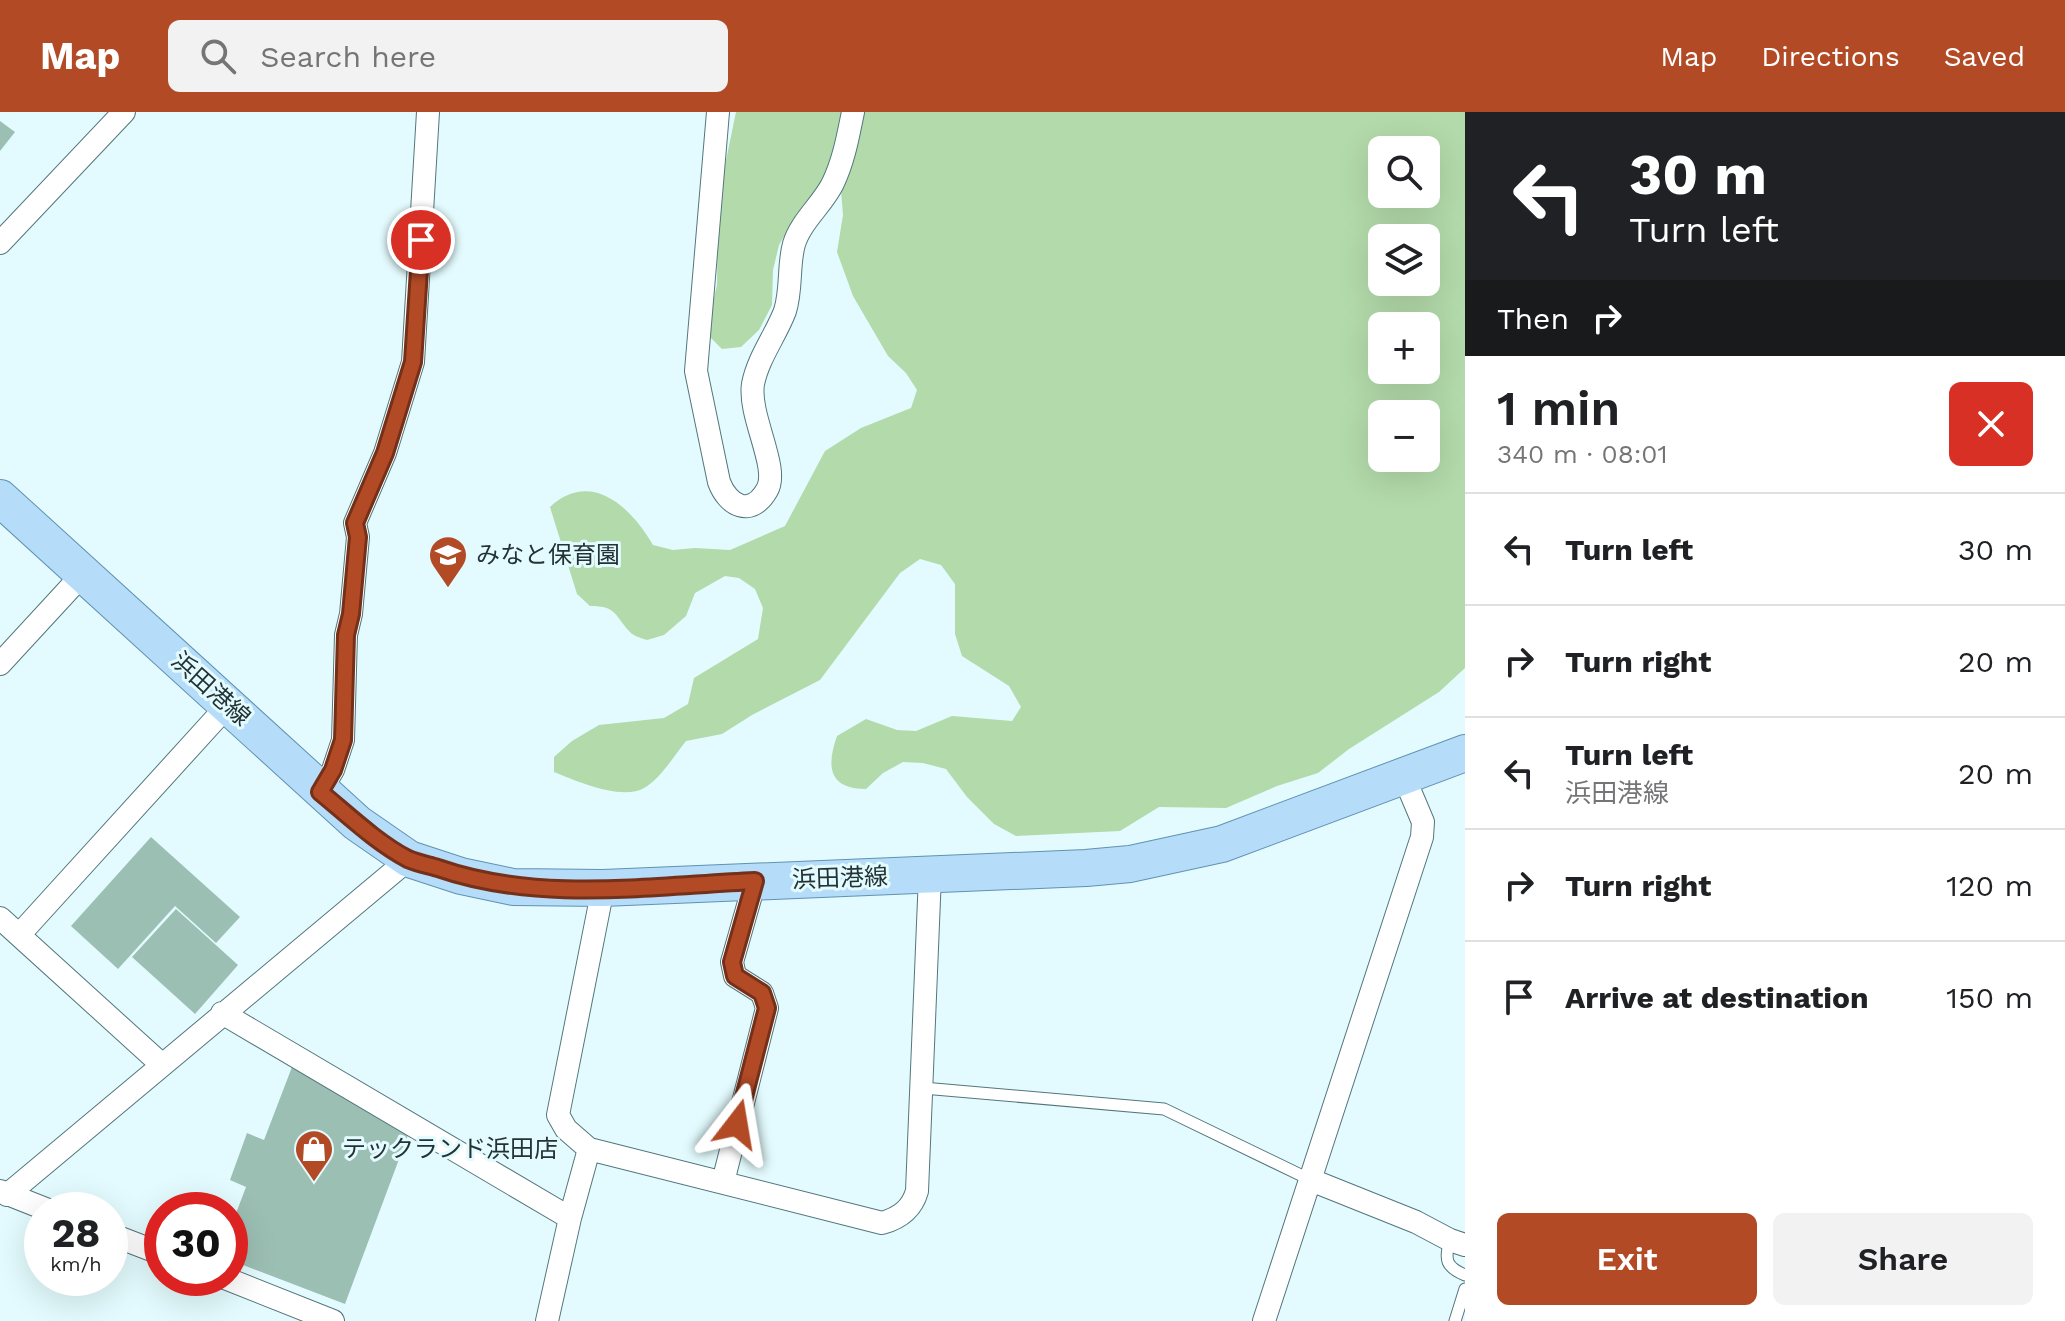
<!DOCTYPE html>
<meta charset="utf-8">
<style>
:root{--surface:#fff;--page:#f2f2f2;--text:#202124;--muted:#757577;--line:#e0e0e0;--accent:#b24a26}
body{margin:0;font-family:"Work Sans","Noto Sans JP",sans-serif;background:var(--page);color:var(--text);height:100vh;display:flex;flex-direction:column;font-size:30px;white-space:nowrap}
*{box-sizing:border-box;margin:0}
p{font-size:26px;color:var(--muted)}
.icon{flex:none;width:44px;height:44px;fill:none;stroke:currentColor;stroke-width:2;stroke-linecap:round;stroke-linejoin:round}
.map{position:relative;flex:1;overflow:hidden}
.details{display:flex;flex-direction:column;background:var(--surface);width:600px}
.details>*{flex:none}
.guide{background:#202124;color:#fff;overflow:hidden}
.controls{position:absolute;left:1368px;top:24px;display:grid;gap:16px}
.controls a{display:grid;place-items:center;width:72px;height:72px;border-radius:12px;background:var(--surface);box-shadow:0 8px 32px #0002;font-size:40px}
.speed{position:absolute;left:24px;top:1080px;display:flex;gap:16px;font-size:40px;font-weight:700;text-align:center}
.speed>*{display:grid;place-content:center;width:104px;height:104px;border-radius:50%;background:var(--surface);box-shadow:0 8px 32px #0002;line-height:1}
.speed small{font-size:20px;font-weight:400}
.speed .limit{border:12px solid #d22;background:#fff;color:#111}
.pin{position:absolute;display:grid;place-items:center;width:68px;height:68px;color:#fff;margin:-34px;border:4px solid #fff;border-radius:50%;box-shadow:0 2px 8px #0007}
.me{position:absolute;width:88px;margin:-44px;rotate:14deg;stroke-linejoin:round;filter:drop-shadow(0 0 6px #0008)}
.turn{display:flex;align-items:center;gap:28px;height:168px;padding:0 32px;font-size:36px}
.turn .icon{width:104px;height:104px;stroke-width:2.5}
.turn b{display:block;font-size:56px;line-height:68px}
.then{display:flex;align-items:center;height:76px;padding:0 32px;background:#0003;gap:16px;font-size:30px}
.round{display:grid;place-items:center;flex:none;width:84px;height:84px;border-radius:12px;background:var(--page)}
.summary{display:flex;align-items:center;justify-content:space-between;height:136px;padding:0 32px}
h1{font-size:48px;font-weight:600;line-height:60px}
.primary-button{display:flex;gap:16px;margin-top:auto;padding:16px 32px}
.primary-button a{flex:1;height:92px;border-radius:12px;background:var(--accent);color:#fff;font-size:32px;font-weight:600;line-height:92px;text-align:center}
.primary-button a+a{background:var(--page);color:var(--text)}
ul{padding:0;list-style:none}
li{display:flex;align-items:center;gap:24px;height:112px;padding:0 32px;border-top:2px solid var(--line)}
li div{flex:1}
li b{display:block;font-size:30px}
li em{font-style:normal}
header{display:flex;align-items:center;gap:48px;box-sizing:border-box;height:112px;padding:0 40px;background:var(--accent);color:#fff}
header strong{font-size:38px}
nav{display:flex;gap:44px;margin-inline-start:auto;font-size:28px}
.search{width:560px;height:72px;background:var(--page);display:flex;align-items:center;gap:20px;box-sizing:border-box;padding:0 28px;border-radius:12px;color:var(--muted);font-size:30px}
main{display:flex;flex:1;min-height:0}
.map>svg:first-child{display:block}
.green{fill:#b3daaa;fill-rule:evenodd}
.building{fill:#9cbfb4}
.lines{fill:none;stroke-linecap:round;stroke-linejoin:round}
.lane-casing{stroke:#53767c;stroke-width:13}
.street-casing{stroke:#53767c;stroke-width:24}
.primary-casing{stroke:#6192b1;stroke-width:38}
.lane{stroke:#fff;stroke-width:11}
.street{stroke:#fff;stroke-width:22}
.primary{stroke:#b5dcf9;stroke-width:36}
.route-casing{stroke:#743019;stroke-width:20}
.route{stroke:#b24a26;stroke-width:14}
.labels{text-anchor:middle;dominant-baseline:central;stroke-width:6;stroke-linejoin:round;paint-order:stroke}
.poi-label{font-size:24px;fill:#233234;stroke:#e3fbfe;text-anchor:start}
.street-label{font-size:24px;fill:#233234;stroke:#e3fbfe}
</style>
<header>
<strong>Map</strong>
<div class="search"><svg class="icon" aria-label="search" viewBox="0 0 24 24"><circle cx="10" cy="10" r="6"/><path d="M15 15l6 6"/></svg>Search here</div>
<nav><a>Map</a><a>Directions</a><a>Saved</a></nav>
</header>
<main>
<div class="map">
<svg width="1465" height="1209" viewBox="0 0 1465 1209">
<rect width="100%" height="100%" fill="#e3fbfe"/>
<path class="green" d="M 736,0 L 1465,0 L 1465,556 L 1439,580 L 1349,637 L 1318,661 L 1277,674 L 1226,696 L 1159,695 L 1120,719 L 1016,724 L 994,712 L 967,685 L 946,657 L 923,651 L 903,650 L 883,661 L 866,677 C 829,677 826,655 837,624 L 866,607 L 897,618 L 916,619 L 952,604 L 1012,609 L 1021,595 L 1009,574 L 962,544 L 955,522 L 955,472 L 941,453 L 920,447 L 900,461 L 820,568 L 752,603 L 722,622 L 686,629 C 674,644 661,666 644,676 C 622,689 576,669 554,660 L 554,645 L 572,629 L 599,613 L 664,606 L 688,592 L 694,566 L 758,527 L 763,496 L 755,477 L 739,466 L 725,464 L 695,481 L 686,504 L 664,523 L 647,528 C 641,526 633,524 629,519 C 614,502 616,494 590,494 L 577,482 L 550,395 C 591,357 631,395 653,433 L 673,438 L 695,436 L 730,438 L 785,414 L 825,339 L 861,316 L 911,296 L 917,278 L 906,261 L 888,244 L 853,184 L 837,140 L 843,103 L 841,78 L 821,76 L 798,100 L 779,133 L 773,158 L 772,193 L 759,218 L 741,235 L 722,237 L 710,225 L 707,214 L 717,173 L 718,87 ZM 1382,38 L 1426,38 L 1426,82 L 1382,82 ZM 1382,126 L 1426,126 L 1426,170 L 1382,170 ZM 1382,214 L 1426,214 L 1426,258 L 1382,258 ZM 1382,302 L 1426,302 L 1426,346 L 1382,346 Z"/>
<path class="building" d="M 0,9 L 15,20 L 0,39 Z
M 151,725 L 240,805 L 216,831 L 175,794 L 118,857 L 71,814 Z
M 176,797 L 238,853 L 195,902 L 132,845 Z
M 292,955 L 408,1023 L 345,1192 L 230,1148 L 230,1117 L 246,1075 L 230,1068 L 247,1021 L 264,1028 Z"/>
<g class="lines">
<defs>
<path id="lane" d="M 923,976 L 1164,997 L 1311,1068
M 1450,1128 C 1444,1148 1446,1155 1465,1163
M 1455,1209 L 1465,1177"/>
<path id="street" d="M 718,0 L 696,259 L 719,370 C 728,394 751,406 767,378 C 780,356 748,304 753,272 C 758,246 776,223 785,199 C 792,177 788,153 794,132 C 801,109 823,92 833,71 C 844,48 848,24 853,0
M 0,131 L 124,0
M 0,552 L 83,462
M 320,680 L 333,658 L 343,628 L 346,523 L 351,502 L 358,425 L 355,411 L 385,341 L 413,250 L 428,0
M 603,776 L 558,1003 L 566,1017 L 589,1037 L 882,1111 C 900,1106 912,1097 917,1079 L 930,763
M 0,806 L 161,952
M 19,823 L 229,592
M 222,901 L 570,1106
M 1311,1068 L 1416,1110 L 1450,1128 L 1465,1133
M 723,1070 L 767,896 L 762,881 L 735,864 L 732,850 L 755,769
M 0,1079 L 48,1098
M 7,1083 L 409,747
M 110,1122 L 162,1142
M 225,1166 L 333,1209
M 547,1209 L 570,1106 L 589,1037
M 1264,1209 L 1422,725 L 1423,710 L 1404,665"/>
<path id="primary" d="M 0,386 L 357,711 L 409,747 L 461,764 L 513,775 L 603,776 L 1086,756 L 1130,752 L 1222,732 L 1465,641"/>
</defs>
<use href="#lane" class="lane-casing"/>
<use href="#street" class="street-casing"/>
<use href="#primary" class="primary-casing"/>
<use href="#lane" class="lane"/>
<use href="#street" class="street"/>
<use href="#primary" class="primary"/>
</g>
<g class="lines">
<defs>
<path id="route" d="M 421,128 L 413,250 L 385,341 L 355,411 L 358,425 L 351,502 L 346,523 L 343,628 L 333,658 L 320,680 C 347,702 377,731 408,747 C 417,751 428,753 438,756 C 538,791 650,774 755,769 L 732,850 L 735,864 L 762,881 L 767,896 L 737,1012"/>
</defs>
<use href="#route" class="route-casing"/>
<use href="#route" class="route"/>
</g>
<defs>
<symbol id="school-pin" viewBox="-11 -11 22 30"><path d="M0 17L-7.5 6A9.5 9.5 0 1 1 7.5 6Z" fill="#b24a26" stroke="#e3fbfe"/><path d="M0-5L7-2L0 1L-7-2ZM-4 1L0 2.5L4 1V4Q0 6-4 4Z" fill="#fff"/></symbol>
<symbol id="shop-pin" viewBox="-11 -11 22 30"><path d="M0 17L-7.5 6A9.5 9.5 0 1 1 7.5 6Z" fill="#b24a26" stroke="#e3fbfe"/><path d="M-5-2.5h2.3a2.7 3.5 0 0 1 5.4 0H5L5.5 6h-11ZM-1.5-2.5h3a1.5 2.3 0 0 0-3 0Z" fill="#fff"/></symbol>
</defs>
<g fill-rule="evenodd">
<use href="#school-pin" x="426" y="421" width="44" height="60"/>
<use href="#shop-pin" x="292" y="1015" width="44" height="60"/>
</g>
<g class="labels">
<g class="poi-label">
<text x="476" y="443">みなと保育園</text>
<text x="342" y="1037">テックランド浜田店</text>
</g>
<g class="street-label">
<text transform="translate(211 577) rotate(42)">浜田港線</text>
<text transform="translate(840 766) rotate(-2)">浜田港線</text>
</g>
</g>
</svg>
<div class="controls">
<a><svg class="icon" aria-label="search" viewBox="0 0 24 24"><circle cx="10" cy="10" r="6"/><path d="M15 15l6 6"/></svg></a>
<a><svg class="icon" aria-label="layers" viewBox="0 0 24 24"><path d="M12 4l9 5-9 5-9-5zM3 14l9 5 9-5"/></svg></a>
<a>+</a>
<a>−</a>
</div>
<div class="speed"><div>28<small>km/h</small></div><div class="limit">30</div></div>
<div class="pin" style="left:421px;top:128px;background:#d93025"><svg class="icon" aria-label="arrive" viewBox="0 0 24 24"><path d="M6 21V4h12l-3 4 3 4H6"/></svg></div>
<svg class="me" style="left:737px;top:1012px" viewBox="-20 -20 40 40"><path d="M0-17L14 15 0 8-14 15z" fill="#b24a26" stroke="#fff" stroke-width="4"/></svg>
</div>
<section class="details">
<div class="guide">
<div class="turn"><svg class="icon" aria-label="left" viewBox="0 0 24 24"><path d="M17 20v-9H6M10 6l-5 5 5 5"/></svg><div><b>30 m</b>Turn left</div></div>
<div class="then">Then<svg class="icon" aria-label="right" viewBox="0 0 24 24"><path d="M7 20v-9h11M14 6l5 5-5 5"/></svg></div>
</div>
<div class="summary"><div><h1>1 min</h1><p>340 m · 08:01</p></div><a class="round" style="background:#d93025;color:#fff"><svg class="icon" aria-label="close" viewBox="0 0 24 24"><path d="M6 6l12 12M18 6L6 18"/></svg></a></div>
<ul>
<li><svg class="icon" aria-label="left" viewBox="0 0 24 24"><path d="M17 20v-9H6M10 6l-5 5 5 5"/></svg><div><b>Turn left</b></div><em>30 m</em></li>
<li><svg class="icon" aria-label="right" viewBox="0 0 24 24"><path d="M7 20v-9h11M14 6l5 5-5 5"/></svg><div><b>Turn right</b></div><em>20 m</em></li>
<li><svg class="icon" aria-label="left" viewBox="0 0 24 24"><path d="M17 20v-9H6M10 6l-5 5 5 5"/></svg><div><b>Turn left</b><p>浜田港線</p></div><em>20 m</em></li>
<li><svg class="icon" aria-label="right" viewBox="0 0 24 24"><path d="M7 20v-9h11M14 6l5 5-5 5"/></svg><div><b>Turn right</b></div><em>120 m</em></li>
<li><svg class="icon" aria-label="arrive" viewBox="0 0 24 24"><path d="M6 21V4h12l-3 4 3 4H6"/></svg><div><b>Arrive at destination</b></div><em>150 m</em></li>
</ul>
<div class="primary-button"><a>Exit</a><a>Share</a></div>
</section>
</main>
